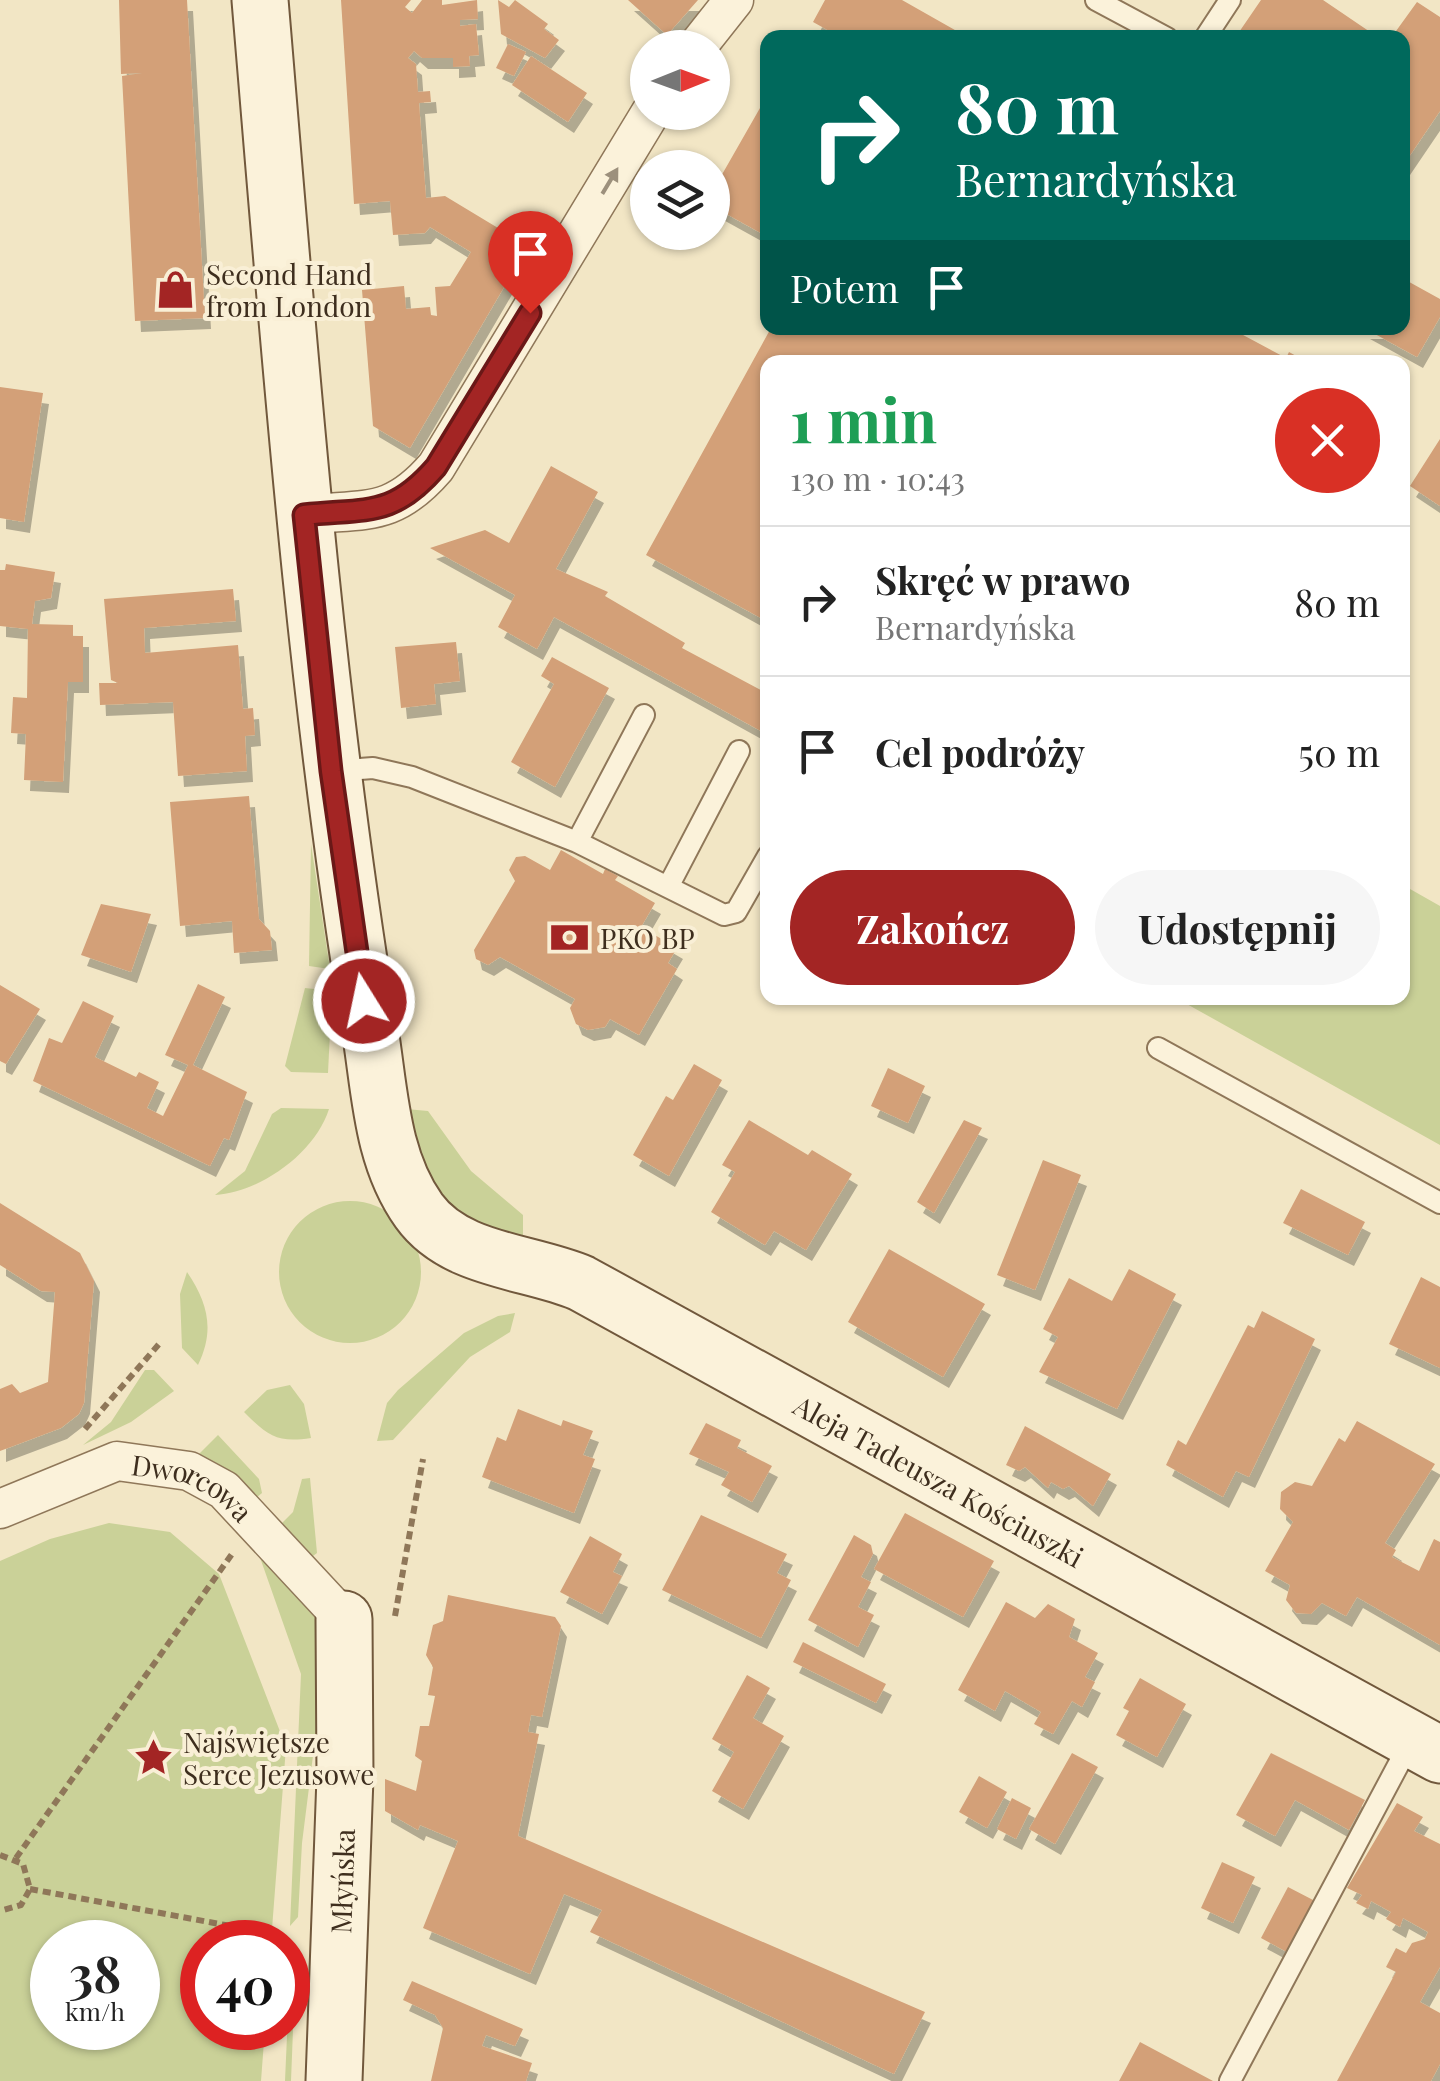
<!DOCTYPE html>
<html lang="pl">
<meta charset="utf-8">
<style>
:root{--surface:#fff;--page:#f6f6f6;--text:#222;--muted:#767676;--line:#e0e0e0;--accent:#a32524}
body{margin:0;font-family:"Playfair Display",serif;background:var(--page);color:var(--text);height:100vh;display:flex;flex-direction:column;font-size:38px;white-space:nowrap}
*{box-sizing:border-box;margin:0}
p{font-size:32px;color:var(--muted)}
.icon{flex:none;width:55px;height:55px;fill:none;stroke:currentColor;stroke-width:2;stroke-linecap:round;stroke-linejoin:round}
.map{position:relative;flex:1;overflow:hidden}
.sheet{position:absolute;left:760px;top:355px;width:650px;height:650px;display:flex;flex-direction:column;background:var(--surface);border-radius:20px;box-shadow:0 2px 8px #0004}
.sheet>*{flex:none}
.hud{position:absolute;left:760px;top:30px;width:650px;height:305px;border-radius:20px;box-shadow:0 2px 8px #0004;background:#00695c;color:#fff;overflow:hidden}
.needle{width:65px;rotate:89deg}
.buttons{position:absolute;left:630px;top:30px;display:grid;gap:20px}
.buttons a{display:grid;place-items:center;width:100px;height:100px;border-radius:50%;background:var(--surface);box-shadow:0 2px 8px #0004;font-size:50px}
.speed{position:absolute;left:30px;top:1920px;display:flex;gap:20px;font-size:50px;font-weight:700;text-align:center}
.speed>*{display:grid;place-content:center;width:130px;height:130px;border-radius:50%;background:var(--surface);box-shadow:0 2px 8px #0004;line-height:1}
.speed small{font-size:25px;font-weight:400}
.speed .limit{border:15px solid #d22;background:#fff;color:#111}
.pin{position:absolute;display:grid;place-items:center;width:85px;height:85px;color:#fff;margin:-102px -42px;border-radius:50% 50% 50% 0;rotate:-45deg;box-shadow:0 0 10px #0007}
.pin .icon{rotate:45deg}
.me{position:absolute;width:110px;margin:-55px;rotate:350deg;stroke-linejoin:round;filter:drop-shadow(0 0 8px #0008)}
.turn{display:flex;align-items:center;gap:35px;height:210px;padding:0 30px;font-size:45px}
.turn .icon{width:130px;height:130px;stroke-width:2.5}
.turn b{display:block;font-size:70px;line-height:85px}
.then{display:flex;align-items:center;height:95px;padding:0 30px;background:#0003;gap:20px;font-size:38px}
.round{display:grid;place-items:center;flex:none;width:105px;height:105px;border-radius:52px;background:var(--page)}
.overview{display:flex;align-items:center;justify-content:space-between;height:170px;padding:0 30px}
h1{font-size:60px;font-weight:700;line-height:75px;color:#1e9e55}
.cta{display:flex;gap:20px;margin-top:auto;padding:20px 30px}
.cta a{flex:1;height:115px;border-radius:60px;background:var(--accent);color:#fff;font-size:40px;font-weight:700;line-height:115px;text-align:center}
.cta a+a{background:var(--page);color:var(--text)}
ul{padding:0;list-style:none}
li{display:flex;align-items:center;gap:30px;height:150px;padding:0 30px;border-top:2px solid var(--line)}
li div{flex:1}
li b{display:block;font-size:38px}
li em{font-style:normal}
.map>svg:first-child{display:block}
.green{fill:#cad198;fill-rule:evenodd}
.building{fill:#d3a078;filter:url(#shadow)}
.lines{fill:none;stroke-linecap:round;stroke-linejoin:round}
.lane-casing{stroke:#8f7759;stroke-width:24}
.street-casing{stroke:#8f7759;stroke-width:41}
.secondary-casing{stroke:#71583c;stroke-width:59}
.path{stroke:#8f7759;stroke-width:6;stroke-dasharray:8 5;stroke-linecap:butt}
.lane{stroke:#fbf2da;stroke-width:20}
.street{stroke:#fbf2da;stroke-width:38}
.secondary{stroke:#fbf2da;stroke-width:55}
.oneway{fill:#9c907c}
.route-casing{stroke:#6a1817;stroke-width:25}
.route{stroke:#a32524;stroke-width:18}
.labels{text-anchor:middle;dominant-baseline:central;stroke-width:8;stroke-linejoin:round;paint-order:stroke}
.poi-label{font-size:28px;fill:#3e2e1e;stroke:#f9efd6;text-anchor:start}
.street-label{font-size:28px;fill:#3e2e1e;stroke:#f9efd6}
</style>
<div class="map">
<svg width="1440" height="2081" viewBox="0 0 1440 2081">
<defs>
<filter id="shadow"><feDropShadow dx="6" dy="11" stdDeviation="0" flood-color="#0004"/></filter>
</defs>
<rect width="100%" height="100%" fill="#f2e6c5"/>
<path class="green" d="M 311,844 L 330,969 L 309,966 Z
M 1403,885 L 1440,906 L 1440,1145 L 1176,998 L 1402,998 Z
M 305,988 L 332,991 L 328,1073 L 291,1072 L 285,1066 Z
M 281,1108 L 329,1109 C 315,1153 261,1192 215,1195 L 245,1171 L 272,1114 Z
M 395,1108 L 428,1111 L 471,1171 L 523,1215 L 523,1246 L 473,1232 L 413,1160 Z
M279 1272a71 71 0 1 1 142 0a71 71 0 1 1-142 0Z
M 187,1272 C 208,1303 215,1330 198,1365 L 182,1348 L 180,1294 Z
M 515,1313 L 510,1332 L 470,1357 L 393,1440 L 377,1441 L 387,1403 L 398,1390 L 464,1333 L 498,1316 Z
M 145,1370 L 154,1370 L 174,1391 L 131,1422 L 83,1445 L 111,1422 Z
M 290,1385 L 304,1404 L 311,1438 C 277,1443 268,1436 244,1412 L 267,1390 Z
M 218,1435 L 259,1479 L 262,1493 L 256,1498 L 198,1455 Z
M 310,1478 L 317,1553 L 313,1556 L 282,1523 L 293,1512 L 302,1479 Z
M 109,1523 L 170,1532 L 219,1574 L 286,1747 L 271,1942 L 202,1942 L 202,2028 L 265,2028 L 261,2081 L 0,2081 L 0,1561 L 50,1539 ZM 52,1942 L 138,1942 L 138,2028 L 52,2028 Z
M 257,1549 L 313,1608 L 320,1623 L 318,1716 L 302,1843 L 298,1917 L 290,1926 L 301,1674 Z
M 291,1946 L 296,1954 L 291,2081 L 285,2081 Z"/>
<path class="building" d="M 119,0 L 187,0 L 205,318 L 135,321 L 122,76 L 142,73 L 121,74 Z
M 341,0 L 411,0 L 405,7 L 412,13 L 422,0 L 442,0 L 442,5 L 477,0 L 478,19 L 460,20 L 460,26 L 476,24 L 479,55 L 469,56 L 470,66 L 453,67 L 453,58 L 422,58 L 414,51 L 408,58 L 416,64 L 418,92 L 430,91 L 431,102 L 419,103 L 426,198 L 445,196 L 528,246 L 410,448 L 373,426 L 362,290 L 404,286 L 406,309 L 430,307 L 431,315 L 437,316 L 435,287 L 450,286 L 471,252 L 430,227 L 425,233 L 393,235 L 390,201 L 354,204 Z
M 498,0 L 509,7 L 515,0 L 548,24 L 544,29 L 559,40 L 545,58 L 501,34 Z
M 628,0 L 698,0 L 667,35 Z
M 825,0 L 902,0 L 969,38 L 842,38 L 813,22 Z
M 1261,0 L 1323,0 L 1379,38 L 1235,38 Z
M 1417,2 L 1440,17 L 1440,111 L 1402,167 L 1402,38 L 1391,38 Z
M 508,44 L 526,52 L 514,76 L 496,68 Z
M 531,56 L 587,93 L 568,122 L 512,85 Z
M 768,94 L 768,237 L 712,206 L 712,192 Z
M 1402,278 L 1440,299 L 1440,317 L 1417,357 L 1364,328 L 1402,328 Z
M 771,328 L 1230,328 L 1286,358 L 1289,352 L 1307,362 L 768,362 L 768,622 L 646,555 Z
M 0,387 L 43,393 L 24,522 L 0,518 Z
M 1440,439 L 1440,506 L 1410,486 Z
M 551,466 L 598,492 L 556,569 L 608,592 L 605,596 L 685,643 L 682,648 L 768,694 L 768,735 L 554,617 L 537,649 L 498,627 L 515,595 L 430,548 L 485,530 L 509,543 Z
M 6,564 L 55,572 L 51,598 L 35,601 L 32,624 L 73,625 L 73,636 L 83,636 L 83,682 L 68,682 L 63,782 L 24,780 L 26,734 L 11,733 L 13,697 L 27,698 L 28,629 L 0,626 L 0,570 L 5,570 Z
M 233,589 L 236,621 L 144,628 L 145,653 L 238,645 L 243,709 L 253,708 L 255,735 L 245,736 L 247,771 L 178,776 L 173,702 L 100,705 L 99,683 L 118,683 L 111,680 L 104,599 Z
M 456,642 L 460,681 L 434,684 L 436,704 L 401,708 L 395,647 Z
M 552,657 L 609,688 L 555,787 L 511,762 L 554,684 L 541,676 Z
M 249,796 L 259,919 L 270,931 L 272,950 L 234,953 L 232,921 L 180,926 L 170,802 Z
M 561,850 L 603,874 L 605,869 L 618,876 L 615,880 L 655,903 L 641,927 L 677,948 L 668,963 L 677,969 L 639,1035 L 610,1019 L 605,1027 L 588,1030 L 576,1024 L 570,1008 L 575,999 L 500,957 L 488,965 L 476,959 L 474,950 L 515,881 L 509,870 L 516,857 L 525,856 L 550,870 Z
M 101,904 L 151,914 L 131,972 L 81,955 Z
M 198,984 L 225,997 L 193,1065 L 247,1092 L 229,1140 L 224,1138 L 210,1166 L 33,1081 L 49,1038 L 62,1043 L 83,1001 L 114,1016 L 95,1057 L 136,1077 L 139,1072 L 159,1082 L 147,1108 L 163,1116 L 188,1065 L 165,1055 Z
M 0,985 L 40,1009 L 6,1064 L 0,1061 Z
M 694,1064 L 722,1080 L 669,1176 L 633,1155 L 666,1096 L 673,1100 Z
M 888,1068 L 925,1086 L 908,1123 L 871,1106 Z
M 749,1120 L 808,1155 L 812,1150 L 852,1174 L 806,1250 L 774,1231 L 765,1245 L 711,1212 L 735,1172 L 722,1165 Z
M 964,1120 L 982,1128 L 934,1213 L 917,1202 Z
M 1043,1160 L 1081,1175 L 1035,1290 L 997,1275 Z
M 1301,1189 L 1365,1222 L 1348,1255 L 1283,1223 Z
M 0,1203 L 80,1253 L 94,1281 L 84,1403 L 79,1414 L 61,1428 L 0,1451 L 0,1389 L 12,1384 L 20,1393 L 48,1382 L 55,1292 L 41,1291 L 0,1265 Z
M 889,1249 L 985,1304 L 943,1377 L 848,1322 Z
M 1129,1269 L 1176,1294 L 1117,1409 L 1039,1372 L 1058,1337 L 1043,1329 L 1069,1278 L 1112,1301 Z
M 1421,1277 L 1440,1287 L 1440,1368 L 1389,1344 Z
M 1262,1311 L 1315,1339 L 1249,1477 L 1236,1471 L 1223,1497 L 1166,1465 L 1178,1440 L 1186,1445 L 1248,1325 L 1254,1328 Z
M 518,1409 L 561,1426 L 563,1420 L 593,1431 L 583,1455 L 595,1459 L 574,1513 L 482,1477 L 497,1437 L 506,1441 Z
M 1357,1421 L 1435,1464 L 1385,1543 L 1396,1550 L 1392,1557 L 1419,1571 L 1434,1539 L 1440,1542 L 1440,1645 L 1357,1597 L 1346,1616 L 1322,1603 L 1311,1614 L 1296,1613 L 1286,1600 L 1290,1585 L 1265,1571 L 1293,1522 L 1280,1509 L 1281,1492 L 1295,1482 L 1312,1486 L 1339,1438 L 1345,1442 Z
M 706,1423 L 741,1440 L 737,1448 L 772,1466 L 752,1502 L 721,1485 L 729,1472 L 689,1454 Z
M 1025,1426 L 1111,1474 L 1093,1506 L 1069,1486 L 1063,1489 L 1051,1482 L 1048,1488 L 1025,1467 L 1019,1471 L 1006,1465 Z
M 905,1513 L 994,1561 L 963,1617 L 874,1569 Z
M 701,1515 L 787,1554 L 777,1573 L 791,1580 L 761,1638 L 662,1590 Z
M 854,1535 L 871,1545 L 873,1554 L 861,1577 L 871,1582 L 858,1607 L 874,1615 L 858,1647 L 808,1620 Z
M 590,1536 L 622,1554 L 613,1572 L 622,1576 L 602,1614 L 560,1592 Z
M 448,1595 L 555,1617 L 561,1626 L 542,1717 L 531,1715 L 528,1732 L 539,1734 L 518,1836 L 925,2012 L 894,2074 L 590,1932 L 602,1910 L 564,1894 L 530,1974 L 423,1928 L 458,1841 L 420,1825 L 418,1830 L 385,1811 L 385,1779 L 416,1791 L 422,1761 L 415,1756 L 420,1726 L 429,1726 L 435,1696 L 428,1695 L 433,1667 L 426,1655 L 433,1625 L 443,1621 Z
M 1006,1602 L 1035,1618 L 1048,1604 L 1075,1619 L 1069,1637 L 1098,1653 L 1085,1677 L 1095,1682 L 1082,1707 L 1072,1701 L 1053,1734 L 1034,1724 L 1041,1712 L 1005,1691 L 995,1711 L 958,1690 Z
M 803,1642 L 886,1684 L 876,1703 L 793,1662 Z
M 747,1675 L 770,1688 L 753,1718 L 784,1736 L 743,1809 L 712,1791 L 734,1752 L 712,1739 Z
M 1140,1678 L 1186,1704 L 1157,1757 L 1116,1735 L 1129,1711 L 1123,1708 Z
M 1072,1753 L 1098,1767 L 1055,1844 L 1029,1829 Z
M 1271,1753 L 1365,1800 L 1349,1830 L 1295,1800 L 1275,1836 L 1236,1815 Z
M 979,1776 L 1007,1792 L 987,1828 L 959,1812 Z
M 1012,1798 L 1031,1808 L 1016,1839 L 997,1829 Z
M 1397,1803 L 1423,1817 L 1414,1831 L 1440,1844 L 1440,1967 L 1420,2002 L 1440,2013 L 1440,2064 L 1431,2081 L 1337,2081 L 1396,1972 L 1386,1967 L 1396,1948 L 1406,1953 L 1412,1943 L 1425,1939 L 1428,1932 L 1403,1918 L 1400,1927 L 1386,1919 L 1391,1912 L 1371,1901 L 1368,1909 L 1356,1903 L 1362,1895 L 1347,1888 Z
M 1222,1862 L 1255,1877 L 1233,1923 L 1201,1908 Z
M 1288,1887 L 1315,1901 L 1287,1952 L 1261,1938 Z
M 412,1981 L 523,2029 L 515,2046 L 486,2035 L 482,2046 L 532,2063 L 526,2081 L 431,2081 L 443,2028 L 435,2015 L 403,2000 Z
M 1140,2042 L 1213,2081 L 1119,2081 Z"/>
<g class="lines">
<defs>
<path id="lane" d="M 1096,0 L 1167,38
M 1205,38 L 1230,0
M 333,771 L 373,768 L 412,777 L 577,842 L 724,915 L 736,912 L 768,856
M 577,842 L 644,715
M 668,887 L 739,751
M 1158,1048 L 1440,1203
M 1230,2081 L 1411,1741"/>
<g id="street">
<path d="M 696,48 L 734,0"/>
<path d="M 304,515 C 367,508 392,518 436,467 L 651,112"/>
<path id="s1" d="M 0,1509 L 117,1461 L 189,1471 L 224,1490 L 344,1619"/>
</g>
<g id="secondary">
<path id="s2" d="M 260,0 C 289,344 314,689 370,1030 C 380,1091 381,1158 419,1211 C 455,1261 529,1261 581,1283 L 1440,1755"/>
<path id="s3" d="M 334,2081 L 345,1777 L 344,1619"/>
</g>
</defs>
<use href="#lane" class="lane-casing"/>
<use href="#street" class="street-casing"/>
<use href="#secondary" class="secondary-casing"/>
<path class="path" d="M 85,1429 L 160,1343
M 395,1616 L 423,1459
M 0,1855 L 23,1864 L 30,1889 L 21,1905 L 0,1911
M 16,1858 L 232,1554
M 30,1889 L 285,1936"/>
<use href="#lane" class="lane"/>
<use href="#street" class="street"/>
<use href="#secondary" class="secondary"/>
</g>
<defs><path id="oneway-solid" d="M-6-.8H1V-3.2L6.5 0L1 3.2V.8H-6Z" transform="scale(2.5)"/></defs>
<use class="oneway" href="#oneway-solid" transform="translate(610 181) rotate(-59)"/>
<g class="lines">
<defs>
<path id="route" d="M 364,1001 L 331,771 L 304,515 C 367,508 392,518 436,467 L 530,313"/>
</defs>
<use href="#route" class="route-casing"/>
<use href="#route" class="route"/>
</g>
<defs>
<symbol id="shop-bare" viewBox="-9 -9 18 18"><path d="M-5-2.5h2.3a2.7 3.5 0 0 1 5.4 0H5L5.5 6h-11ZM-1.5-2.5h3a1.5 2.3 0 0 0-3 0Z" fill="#a32524" stroke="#f9efd6" stroke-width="2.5" paint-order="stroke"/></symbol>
<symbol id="bank-bare" viewBox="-9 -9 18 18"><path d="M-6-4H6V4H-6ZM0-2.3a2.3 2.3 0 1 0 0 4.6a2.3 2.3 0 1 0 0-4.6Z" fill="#a32524" stroke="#f9efd6" stroke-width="2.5" paint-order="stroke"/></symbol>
<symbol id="sight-bare" viewBox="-9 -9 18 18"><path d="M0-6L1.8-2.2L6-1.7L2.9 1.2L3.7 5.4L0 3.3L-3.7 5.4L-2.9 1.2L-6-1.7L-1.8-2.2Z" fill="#a32524" stroke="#f9efd6" stroke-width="2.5" paint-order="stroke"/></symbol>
</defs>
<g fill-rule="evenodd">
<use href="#shop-bare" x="148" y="262" width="55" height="55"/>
<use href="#bank-bare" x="542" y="910" width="55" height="55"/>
<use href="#sight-bare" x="126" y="1730" width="55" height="55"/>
</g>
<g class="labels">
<g class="poi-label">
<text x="206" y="273">Second Hand<tspan x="206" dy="32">from London</tspan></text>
<text x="600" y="937">PKO BP</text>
<text x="183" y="1741">Najświętsze<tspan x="183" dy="32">Serce Jezusowe</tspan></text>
</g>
<g class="street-label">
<text stroke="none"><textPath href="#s2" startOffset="1815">Aleja Tadeusza Kościuszki</textPath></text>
<text stroke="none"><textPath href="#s1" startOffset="208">Dworcowa</textPath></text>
<text stroke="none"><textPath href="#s3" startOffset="200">Młyńska</textPath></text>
</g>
</g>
</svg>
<div class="buttons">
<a><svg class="needle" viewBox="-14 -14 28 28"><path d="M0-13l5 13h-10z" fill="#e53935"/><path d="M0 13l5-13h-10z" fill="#767676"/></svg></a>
<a><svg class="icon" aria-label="layers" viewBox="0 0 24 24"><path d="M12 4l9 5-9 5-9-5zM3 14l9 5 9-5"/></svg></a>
</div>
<div class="speed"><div>38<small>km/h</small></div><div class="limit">40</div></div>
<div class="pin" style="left:530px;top:313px;background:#d93025"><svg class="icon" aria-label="arrive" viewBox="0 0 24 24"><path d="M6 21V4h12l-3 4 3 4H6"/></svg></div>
<svg class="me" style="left:364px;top:1001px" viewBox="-20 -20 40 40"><circle r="17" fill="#a32524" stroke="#fff" stroke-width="3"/><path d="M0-11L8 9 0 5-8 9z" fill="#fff"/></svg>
<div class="hud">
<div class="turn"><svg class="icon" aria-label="right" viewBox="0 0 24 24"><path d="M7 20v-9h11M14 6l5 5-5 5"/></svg><div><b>80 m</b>Bernardyńska</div></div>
<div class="then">Potem<svg class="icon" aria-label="arrive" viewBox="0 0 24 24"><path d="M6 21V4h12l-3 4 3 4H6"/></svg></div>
</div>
<section class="sheet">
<div class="overview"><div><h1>1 min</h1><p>130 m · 10:43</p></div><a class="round" style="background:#d93025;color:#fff"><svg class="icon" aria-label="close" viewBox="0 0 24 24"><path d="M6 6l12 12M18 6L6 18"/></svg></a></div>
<ul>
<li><svg class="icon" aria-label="right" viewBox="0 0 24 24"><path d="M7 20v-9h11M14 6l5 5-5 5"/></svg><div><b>Skręć w prawo</b><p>Bernardyńska</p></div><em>80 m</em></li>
<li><svg class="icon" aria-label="arrive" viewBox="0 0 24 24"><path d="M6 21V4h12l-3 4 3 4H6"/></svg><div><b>Cel podróży</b></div><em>50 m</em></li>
</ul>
<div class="cta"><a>Zakończ</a><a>Udostępnij</a></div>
</section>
</div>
